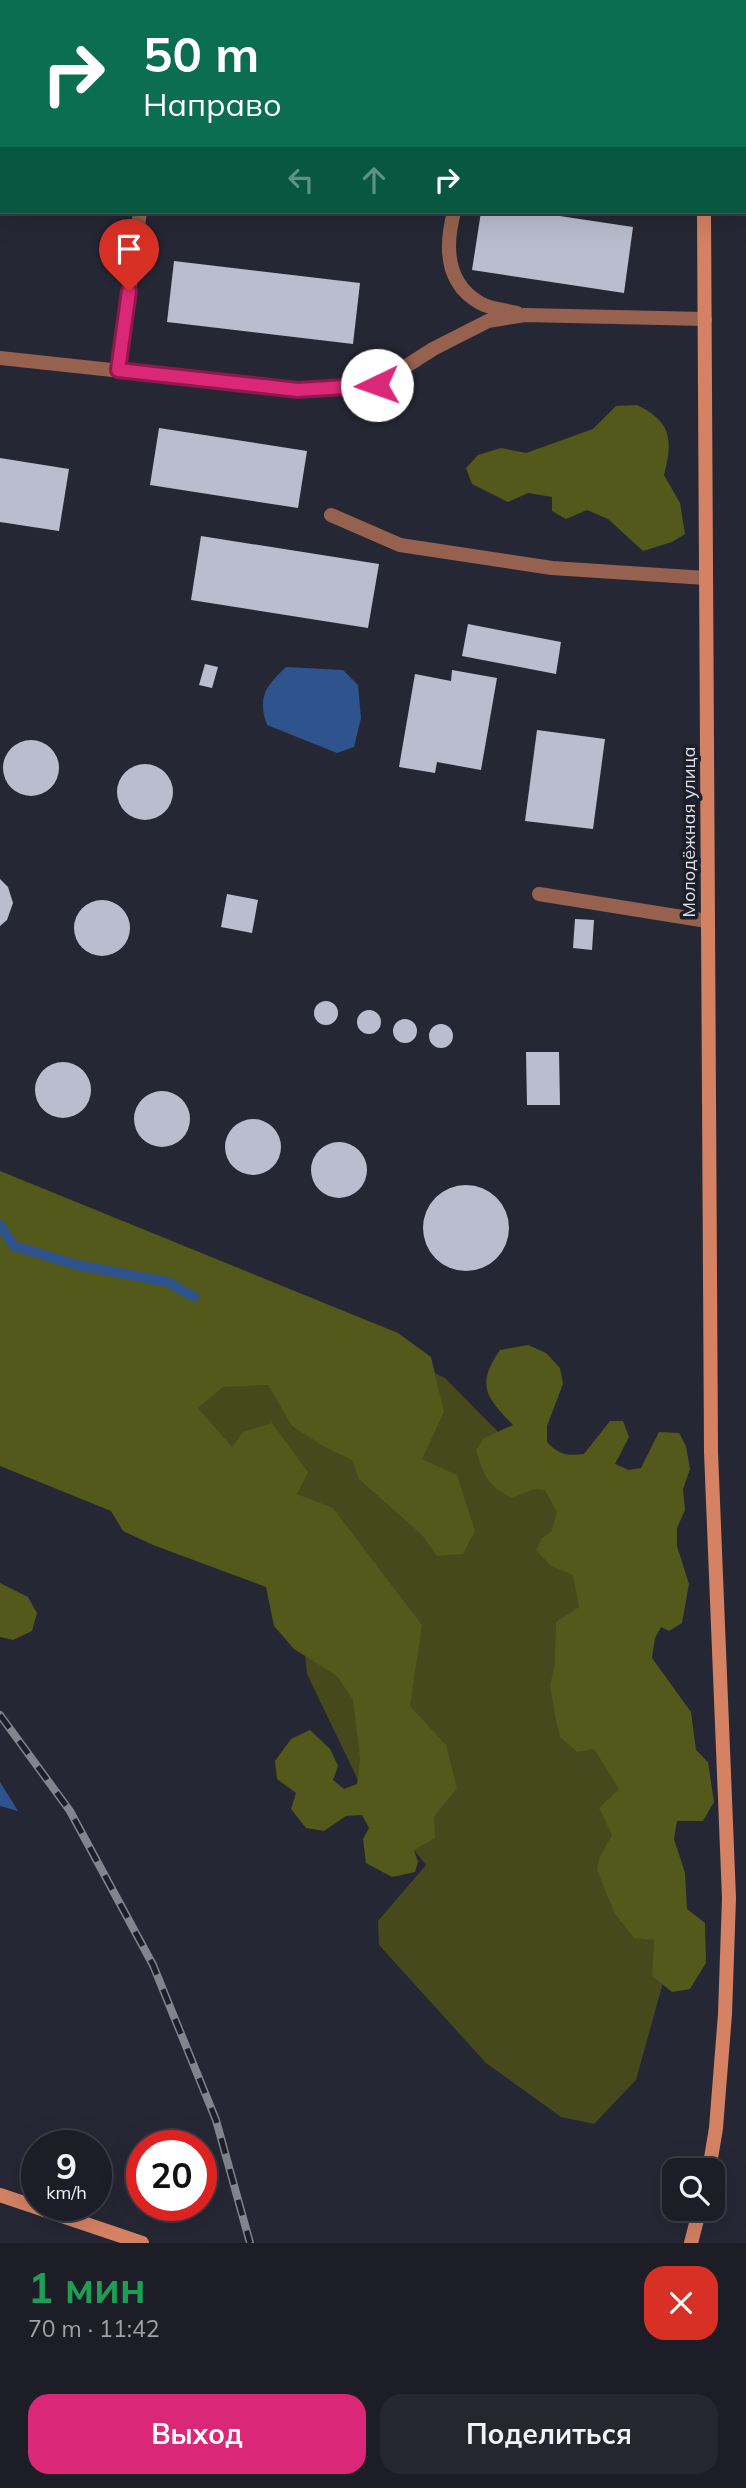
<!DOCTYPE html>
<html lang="ru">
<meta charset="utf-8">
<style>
:root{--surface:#1c1d27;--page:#25262f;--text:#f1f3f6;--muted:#a0a2a7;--line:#3a3b44;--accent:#db2777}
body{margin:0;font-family:Mulish,sans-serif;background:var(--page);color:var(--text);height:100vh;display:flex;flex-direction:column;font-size:26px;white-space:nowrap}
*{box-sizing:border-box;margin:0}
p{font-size:23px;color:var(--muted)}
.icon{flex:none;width:38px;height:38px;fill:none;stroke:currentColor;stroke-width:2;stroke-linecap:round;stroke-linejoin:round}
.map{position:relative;height:2243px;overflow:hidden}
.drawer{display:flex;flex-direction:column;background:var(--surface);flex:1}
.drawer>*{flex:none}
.hud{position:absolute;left:0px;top:0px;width:747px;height:214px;box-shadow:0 7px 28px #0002,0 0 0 2px var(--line);background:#0b6e4f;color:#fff;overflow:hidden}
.fabs{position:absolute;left:662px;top:2158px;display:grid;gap:14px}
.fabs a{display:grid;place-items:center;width:63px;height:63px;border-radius:14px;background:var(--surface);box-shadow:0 7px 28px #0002,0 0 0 2px var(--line);font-size:35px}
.speed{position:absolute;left:21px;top:2130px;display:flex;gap:14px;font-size:35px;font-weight:700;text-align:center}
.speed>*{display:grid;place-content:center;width:91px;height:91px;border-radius:50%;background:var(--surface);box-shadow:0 7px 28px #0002,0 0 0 2px var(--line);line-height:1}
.speed small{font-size:18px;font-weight:400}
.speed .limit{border:10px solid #d22;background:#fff;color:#111}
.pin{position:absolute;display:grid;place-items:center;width:60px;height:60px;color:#fff;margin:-72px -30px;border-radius:50% 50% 50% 0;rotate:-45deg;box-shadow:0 0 7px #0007}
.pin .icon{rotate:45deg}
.me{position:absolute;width:77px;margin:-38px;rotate:267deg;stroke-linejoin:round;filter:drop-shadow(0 0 5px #0008)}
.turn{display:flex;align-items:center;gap:24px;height:147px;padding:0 28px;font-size:32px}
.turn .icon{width:91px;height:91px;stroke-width:2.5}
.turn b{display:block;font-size:49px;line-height:60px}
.lanes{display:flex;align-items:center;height:66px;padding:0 28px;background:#0003;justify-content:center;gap:35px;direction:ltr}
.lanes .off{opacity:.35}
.round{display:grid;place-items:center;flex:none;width:74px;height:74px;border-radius:21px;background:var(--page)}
.headline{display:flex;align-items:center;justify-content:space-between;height:119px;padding:0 28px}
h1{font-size:42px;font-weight:700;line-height:52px;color:#1e9e55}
.cta{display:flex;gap:14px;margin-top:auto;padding:14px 28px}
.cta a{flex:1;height:80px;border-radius:21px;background:var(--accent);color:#fff;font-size:28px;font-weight:700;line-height:80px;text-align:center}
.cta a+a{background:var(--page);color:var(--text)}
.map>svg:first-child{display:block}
.green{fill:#45491b}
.forest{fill:#53581b}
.water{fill:#2f538c}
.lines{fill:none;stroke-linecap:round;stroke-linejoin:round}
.stream{stroke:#2f538c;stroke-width:10}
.building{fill:#babdcd}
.lane{stroke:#96624f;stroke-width:14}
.secondary{stroke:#d48263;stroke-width:14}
.rail-casing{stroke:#83848e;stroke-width:8}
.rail{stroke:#1c1e29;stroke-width:5;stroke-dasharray:16;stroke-linecap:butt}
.route-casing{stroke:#8e194d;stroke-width:18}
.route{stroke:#db2777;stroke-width:12}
.labels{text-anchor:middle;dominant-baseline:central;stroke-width:7;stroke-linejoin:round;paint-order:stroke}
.street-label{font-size:18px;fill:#dfe0e8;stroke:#1c1e29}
</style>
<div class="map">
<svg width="746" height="2243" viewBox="0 0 746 2243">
<rect width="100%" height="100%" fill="#262734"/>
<path class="green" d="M 0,1197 L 302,1310 L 445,1378 L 510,1444 L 594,1521 L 669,1961 L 636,2080 L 594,2124 L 561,2117 L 486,2063 L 379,1945 L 378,1921 L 426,1865 L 357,1778 L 307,1674 L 290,1507 L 218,1446 Z"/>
<path class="forest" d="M 637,405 C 672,422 673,440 664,475 L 680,503 L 685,534 L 672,542 L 643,551 L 608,519 L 587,510 L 566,519 L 552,511 L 552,497 L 528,493 L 508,502 L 472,484 L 466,468 L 478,455 L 501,448 L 526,453 L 593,429 L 616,406 Z
M 0,1171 L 398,1333 L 431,1357 L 444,1412 L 422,1459 L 457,1475 L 475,1531 L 463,1554 L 437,1556 L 422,1535 L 359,1479 L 352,1460 L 323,1446 L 292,1426 L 268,1385 L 223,1387 L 198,1408 L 232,1447 L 243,1432 L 272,1423 L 308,1472 L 297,1494 L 333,1508 L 422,1625 L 410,1706 L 446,1745 L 457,1788 L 434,1817 L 435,1838 L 414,1850 L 418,1862 L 415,1872 L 392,1877 L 366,1863 L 363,1839 L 369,1828 L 362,1815 L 346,1816 L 324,1831 L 306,1828 L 291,1809 L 296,1793 L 277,1779 L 275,1761 L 291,1739 L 310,1730 L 330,1749 L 338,1766 L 333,1780 L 344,1789 L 357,1784 L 360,1758 L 353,1700 L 337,1676 L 294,1649 L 274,1626 L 266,1587 L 153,1545 L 123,1531 L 111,1511 L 0,1466 Z
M 528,1345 L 546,1353 L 560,1368 L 563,1384 L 547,1426 L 547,1442 C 559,1455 567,1456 584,1454 L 610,1421 L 623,1421 L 629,1437 L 615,1464 L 629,1470 L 641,1468 L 659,1432 L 679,1433 L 686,1446 L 690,1469 L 683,1489 L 685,1510 L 677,1528 L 677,1546 L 689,1584 L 682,1623 L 669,1631 L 661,1627 L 655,1638 L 652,1658 L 691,1712 L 696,1750 L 708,1762 L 714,1802 L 703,1821 L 677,1821 L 674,1839 L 685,1873 L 687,1909 L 705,1923 L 706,1963 L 690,1989 L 672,1992 L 652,1976 L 654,1940 L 634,1938 L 615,1914 L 597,1870 L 599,1858 L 612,1835 L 599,1808 L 619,1789 L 594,1749 L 577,1752 L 560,1737 L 555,1716 L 550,1685 L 555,1664 L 556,1622 L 579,1607 L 573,1575 L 551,1566 L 536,1550 L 542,1538 L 551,1532 L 557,1513 L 545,1490 L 534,1489 L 512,1498 C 488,1486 483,1475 476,1450 L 484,1438 L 513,1425 C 487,1398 475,1386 500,1350 Z
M 0,1583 L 28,1597 L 37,1613 L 32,1631 L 13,1640 L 0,1637 Z"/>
<path class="water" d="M 286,667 L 343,670 L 358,685 L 361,718 L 354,747 L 337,753 L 267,725 C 257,697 266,686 286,667 Z
M 0,1782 L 18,1811 L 0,1806 Z"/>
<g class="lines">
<path class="stream" d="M 0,1225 L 14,1246 L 77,1265 L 168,1282 L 194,1297"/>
</g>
<path class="building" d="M 481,212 L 533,212 L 633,227 L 624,293 L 472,270 Z
M 174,261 L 360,283 L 353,344 L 167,322 Z
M 159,428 L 307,451 L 298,508 L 150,485 Z
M 0,458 L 69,469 L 59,531 L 0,522 Z
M 201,536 L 379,564 L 368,628 L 191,600 Z
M 468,624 L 561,642 L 556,674 L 462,656 Z
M 205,664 L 218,667 L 212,688 L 199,685 Z
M 452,670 L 497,678 L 481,770 L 437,762 L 435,773 L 399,767 L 415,674 L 451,681 Z
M 537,730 L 605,739 L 593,829 L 525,821 Z
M3 768a28 28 0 1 1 56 0a28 28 0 1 1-56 0Z
M117 792a28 28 0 1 1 56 0a28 28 0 1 1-56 0Z
M 0,879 L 8,887 L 13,903 L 7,920 L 0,926 Z
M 227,894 L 258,900 L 252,933 L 221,927 Z
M74 928a28 28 0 1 1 56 0a28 28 0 1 1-56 0Z
M 575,919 L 594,920 L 592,950 L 573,948 Z
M314 1013a12 12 0 1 1 24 0a12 12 0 1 1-24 0Z
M357 1022a12 12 0 1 1 24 0a12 12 0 1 1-24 0Z
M393 1031a12 12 0 1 1 24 0a12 12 0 1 1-24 0Z
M429 1036a12 12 0 1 1 24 0a12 12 0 1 1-24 0Z
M 526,1052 L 559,1052 L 560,1105 L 527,1105 Z
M35 1090a28 28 0 1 1 56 0a28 28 0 1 1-56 0Z
M134 1119a28 28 0 1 1 56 0a28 28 0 1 1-56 0Z
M225 1147a28 28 0 1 1 56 0a28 28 0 1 1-56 0Z
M311 1170a28 28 0 1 1 56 0a28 28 0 1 1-56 0Z
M423 1228a43 43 0 1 1 86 0a43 43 0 1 1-86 0Z"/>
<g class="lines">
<path class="lane" d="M 495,2 L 496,0
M 454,212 C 445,246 445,283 480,303 C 490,309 506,310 517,313
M 0,358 L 298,390 L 377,385 L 433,349 L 488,321 L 525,315 L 705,319
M 118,370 L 140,212
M 331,515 L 400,545 L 552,568 L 706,578
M 539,894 L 707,921"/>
<path class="secondary" d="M 706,2 L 706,0
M 704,212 L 711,1452 L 729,1898 L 725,2014 L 716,2128 L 709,2170
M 0,2195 L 142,2243
M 691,2243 L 700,2208"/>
<defs>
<path id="rail" d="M 0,1715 L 70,1811 L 153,1965 L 216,2120 L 250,2243"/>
</defs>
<use href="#rail" class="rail-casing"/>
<use href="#rail" class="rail"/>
</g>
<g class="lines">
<defs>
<path id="route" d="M 129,291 L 118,370 L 298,390 L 377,385"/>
</defs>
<use href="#route" class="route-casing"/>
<use href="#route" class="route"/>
</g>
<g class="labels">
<g class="street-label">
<text transform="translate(688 832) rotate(-90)">Молодёжная улица</text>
</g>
</g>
</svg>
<div class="fabs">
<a><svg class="icon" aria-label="search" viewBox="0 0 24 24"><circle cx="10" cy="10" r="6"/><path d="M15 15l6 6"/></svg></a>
</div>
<div class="speed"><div>9<small>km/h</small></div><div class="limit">20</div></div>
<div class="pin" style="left:129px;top:291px;background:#d93025"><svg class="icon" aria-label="arrive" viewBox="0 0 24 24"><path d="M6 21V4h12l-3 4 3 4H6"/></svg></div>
<svg class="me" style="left:377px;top:385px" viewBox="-20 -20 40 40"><circle r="19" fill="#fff"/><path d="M0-13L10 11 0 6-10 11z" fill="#db2777"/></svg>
<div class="hud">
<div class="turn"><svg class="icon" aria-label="right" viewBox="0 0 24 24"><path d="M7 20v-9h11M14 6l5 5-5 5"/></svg><div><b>50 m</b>Направо</div></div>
<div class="lanes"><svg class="icon off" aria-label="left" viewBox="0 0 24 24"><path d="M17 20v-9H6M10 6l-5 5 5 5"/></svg><svg class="icon off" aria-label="ahead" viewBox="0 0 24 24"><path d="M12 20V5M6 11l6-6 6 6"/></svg><svg class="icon" aria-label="right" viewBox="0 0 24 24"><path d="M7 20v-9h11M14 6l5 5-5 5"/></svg></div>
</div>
</div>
<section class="drawer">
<div class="headline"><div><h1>1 мин</h1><p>70 m · 11:42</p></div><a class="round" style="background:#d93025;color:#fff"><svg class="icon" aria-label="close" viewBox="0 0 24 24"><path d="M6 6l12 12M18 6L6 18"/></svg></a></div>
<div class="cta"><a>Выход</a><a>Поделиться</a></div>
</section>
